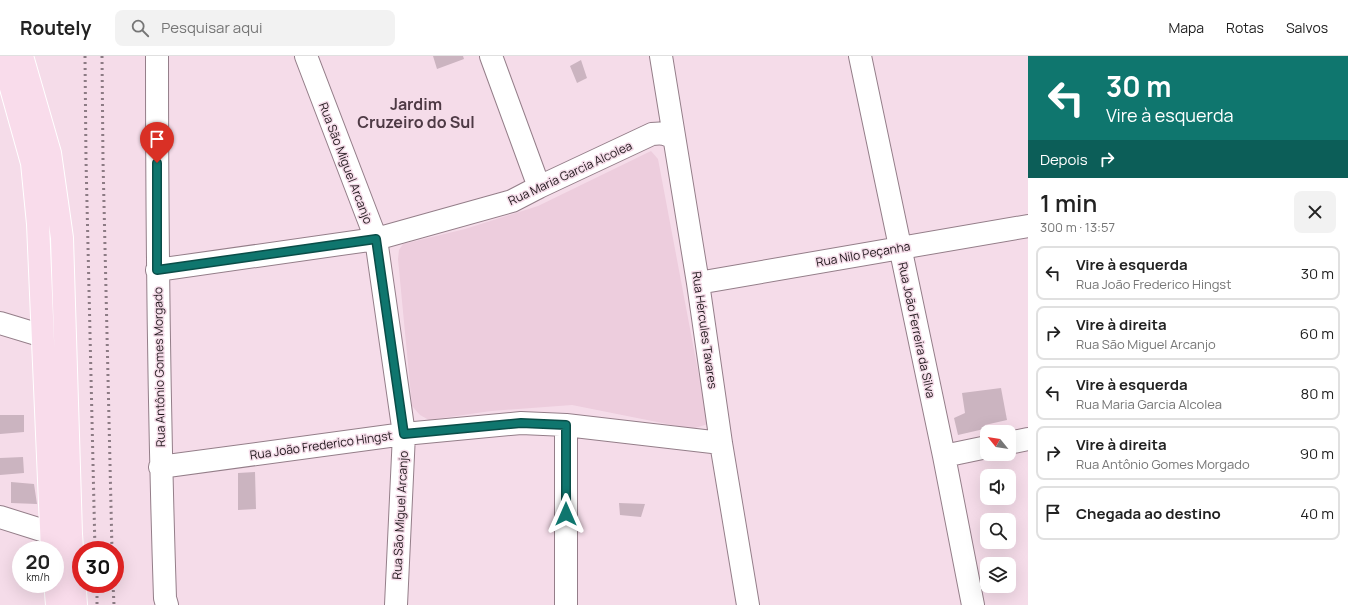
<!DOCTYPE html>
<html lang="pt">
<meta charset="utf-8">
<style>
:root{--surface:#fff;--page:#f2f2f2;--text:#222;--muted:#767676;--line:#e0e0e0}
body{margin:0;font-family:Manrope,sans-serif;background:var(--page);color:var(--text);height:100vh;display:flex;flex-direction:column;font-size:15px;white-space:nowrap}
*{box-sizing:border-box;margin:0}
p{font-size:13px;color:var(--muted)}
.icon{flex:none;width:22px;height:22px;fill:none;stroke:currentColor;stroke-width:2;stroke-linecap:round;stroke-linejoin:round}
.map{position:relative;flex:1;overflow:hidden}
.sheet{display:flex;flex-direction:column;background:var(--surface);width:320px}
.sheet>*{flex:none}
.hud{background:#0f766e;color:#fff;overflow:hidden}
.needle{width:26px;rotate:300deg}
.fabs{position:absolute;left:980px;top:369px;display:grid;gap:8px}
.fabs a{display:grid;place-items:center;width:36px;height:36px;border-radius:8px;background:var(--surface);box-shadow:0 4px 16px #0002;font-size:20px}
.speed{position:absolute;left:12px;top:485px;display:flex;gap:8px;font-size:20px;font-weight:700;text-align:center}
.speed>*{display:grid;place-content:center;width:52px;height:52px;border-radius:50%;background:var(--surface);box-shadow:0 4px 16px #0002;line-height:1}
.speed small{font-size:10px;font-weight:400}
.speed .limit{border:6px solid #d22;background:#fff;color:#111}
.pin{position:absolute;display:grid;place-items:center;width:34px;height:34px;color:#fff;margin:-41px -17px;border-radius:50% 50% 50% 0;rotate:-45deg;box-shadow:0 0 4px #0007}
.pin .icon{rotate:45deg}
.me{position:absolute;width:44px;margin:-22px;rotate:0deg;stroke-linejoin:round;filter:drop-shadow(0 0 3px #0008)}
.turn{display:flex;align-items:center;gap:14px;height:84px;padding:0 12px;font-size:18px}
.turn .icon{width:52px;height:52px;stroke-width:2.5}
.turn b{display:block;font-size:28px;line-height:34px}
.then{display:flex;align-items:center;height:38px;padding:0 12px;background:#0003;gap:8px;font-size:15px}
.round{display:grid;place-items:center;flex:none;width:42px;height:42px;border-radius:8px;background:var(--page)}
.summary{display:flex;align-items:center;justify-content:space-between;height:68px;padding:0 12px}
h1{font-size:24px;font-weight:600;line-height:30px}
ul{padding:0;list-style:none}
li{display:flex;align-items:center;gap:12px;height:54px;margin:0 8px 6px;padding:0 4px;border:2px solid var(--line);border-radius:8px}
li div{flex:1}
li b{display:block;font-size:15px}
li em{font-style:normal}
header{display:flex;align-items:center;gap:24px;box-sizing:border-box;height:56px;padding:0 20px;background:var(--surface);border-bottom:1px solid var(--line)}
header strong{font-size:19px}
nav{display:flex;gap:22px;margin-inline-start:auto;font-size:14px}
.search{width:280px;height:36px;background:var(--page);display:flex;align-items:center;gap:10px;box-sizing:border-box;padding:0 14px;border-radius:8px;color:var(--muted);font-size:15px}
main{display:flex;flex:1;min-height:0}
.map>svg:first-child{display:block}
.built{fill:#edcddd}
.building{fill:#cbb4c0}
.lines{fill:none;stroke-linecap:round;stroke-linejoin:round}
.minor-casing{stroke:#947e89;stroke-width:24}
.major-casing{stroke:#fff;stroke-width:24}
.minor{stroke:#fff;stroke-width:22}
.major{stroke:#f9dceb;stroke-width:22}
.rail{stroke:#8c7b84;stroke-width:3;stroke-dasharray:2 4;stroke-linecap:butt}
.route-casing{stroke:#0a4d48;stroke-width:10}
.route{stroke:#0f766e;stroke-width:7}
.labels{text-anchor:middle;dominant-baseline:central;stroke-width:3;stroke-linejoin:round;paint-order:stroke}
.street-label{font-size:12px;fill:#1f171b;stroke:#f5dce9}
.district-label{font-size:16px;font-weight:bold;fill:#4e3a45;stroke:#f5dce9}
</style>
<header>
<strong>Routely</strong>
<div class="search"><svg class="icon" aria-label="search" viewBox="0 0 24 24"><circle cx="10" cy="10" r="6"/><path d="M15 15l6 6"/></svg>Pesquisar aqui</div>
<nav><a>Mapa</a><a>Rotas</a><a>Salvos</a></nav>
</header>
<main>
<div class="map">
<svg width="1028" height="549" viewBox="0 0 1028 549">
<rect width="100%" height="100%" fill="#f5dce9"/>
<path class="built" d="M 651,95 L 658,103 L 708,368 L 692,373 L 572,349 L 491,355 L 429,364 L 420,359 L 412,350 L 398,203 L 399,194 L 403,188 L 465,173 L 538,150 Z"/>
<path class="building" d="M 433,0 L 463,0 L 464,3 L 437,13 Z
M 581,4 L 587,22 L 577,27 L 570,10 Z
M 1001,332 L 1007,364 L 985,369 L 984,373 L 958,379 L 954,362 L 965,357 L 962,337 Z
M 0,359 L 24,359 L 24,376 L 0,378 Z
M 23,401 L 24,417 L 0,419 L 0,402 Z
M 255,416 L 256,453 L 238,454 L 238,417 Z
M 11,426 L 34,428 L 37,448 L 11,447 Z
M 619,447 L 645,448 L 641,461 L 620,459 Z"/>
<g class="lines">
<defs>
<path id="minor" d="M 157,0 C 157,181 159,361 165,542 L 167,549
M 306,0 L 376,183 L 404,378 L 396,549
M 491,0 L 539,131
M 661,0 L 698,227 L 721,387 L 748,549
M 860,0 L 944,400 L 973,549
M 157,214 L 376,183 L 512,145 L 539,131 L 652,78 C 661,77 667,77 674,83
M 698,227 L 1028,170
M 0,267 L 43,280
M 566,369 L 566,549
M 1009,387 L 1028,383
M 944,400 L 987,391
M 160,411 L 404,378 L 521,367 L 566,369 L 721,387
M 0,461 L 51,477 L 70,478"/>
<path id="major" d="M 2,0 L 32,107 L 38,168 L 52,494
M 22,0 L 50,97 L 62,182 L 71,478 L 76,549
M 55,524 L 57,549"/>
</defs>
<use href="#minor" class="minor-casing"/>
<use href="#major" class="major-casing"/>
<use href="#minor" class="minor"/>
<use href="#major" class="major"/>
<path class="rail" d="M 85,0 L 86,104 L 95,494
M 102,0 L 103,105 L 112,494
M 97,528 L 97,549
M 113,528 L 114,549"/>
</g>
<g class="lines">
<defs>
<path id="route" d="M 157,107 L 157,214 L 376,183 L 404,378 L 521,367 L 566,369 L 566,458"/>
</defs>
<use href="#route" class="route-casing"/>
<use href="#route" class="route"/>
</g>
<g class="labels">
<g class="street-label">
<text transform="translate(346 107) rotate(69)">Rua São Miguel Arcanjo</text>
<text transform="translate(570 117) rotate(-25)">Rua Maria Garcia Alcolea</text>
<text transform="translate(863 198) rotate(-10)">Rua Nilo Peçanha</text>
<text transform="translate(705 274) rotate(82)">Rua Hércules Tavares</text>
<text transform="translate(917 274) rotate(78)">Rua João Ferreira da Silva</text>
<text transform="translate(159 311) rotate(-91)">Rua Antônio Gomes Morgado</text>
<text transform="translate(321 389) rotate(-8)">Rua João Frederico Hingst</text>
<text transform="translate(400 459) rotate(-87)">Rua São Miguel Arcanjo</text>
</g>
<g class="district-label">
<text x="416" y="48">Jardim<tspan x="416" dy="18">Cruzeiro do Sul</tspan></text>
</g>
</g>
</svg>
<div class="fabs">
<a><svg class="needle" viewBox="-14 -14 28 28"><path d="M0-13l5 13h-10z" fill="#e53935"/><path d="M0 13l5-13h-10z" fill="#767676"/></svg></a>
<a><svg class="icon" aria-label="sound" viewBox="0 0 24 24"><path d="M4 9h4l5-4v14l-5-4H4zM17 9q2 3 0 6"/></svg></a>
<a><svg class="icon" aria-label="search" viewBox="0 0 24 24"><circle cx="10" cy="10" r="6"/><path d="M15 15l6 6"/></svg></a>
<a><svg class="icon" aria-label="layers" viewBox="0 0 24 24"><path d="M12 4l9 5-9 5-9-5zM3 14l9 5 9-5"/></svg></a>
</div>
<div class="speed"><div>20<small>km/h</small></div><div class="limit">30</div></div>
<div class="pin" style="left:157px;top:107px;background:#d93025"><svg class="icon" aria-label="arrive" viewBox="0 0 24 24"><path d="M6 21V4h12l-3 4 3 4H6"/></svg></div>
<svg class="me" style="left:566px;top:458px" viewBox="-20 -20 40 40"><path d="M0-17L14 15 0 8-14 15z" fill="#0f766e" stroke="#fff" stroke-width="4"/></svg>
</div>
<section class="sheet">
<div class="hud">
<div class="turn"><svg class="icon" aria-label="left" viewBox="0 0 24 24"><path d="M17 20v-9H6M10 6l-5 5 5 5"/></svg><div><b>30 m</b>Vire à esquerda</div></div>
<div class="then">Depois<svg class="icon" aria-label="right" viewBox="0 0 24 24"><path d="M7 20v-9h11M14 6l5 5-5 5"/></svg></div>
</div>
<div class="summary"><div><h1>1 min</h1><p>300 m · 13:57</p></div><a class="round"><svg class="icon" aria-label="close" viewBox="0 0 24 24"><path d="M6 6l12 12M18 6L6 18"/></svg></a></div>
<ul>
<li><svg class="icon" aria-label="left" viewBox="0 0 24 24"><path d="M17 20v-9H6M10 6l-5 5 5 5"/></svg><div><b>Vire à esquerda</b><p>Rua João Frederico Hingst</p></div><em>30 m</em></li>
<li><svg class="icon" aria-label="right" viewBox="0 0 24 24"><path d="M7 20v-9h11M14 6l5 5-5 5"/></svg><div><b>Vire à direita</b><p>Rua São Miguel Arcanjo</p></div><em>60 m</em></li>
<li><svg class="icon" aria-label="left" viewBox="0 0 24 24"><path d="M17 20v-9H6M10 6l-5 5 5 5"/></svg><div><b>Vire à esquerda</b><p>Rua Maria Garcia Alcolea</p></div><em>80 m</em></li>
<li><svg class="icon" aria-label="right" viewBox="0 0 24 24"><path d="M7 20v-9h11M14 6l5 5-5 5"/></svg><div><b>Vire à direita</b><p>Rua Antônio Gomes Morgado</p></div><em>90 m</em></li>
<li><svg class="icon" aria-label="arrive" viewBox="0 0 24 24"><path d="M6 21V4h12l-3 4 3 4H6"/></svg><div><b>Chegada ao destino</b></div><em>40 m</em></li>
</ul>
</section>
</main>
